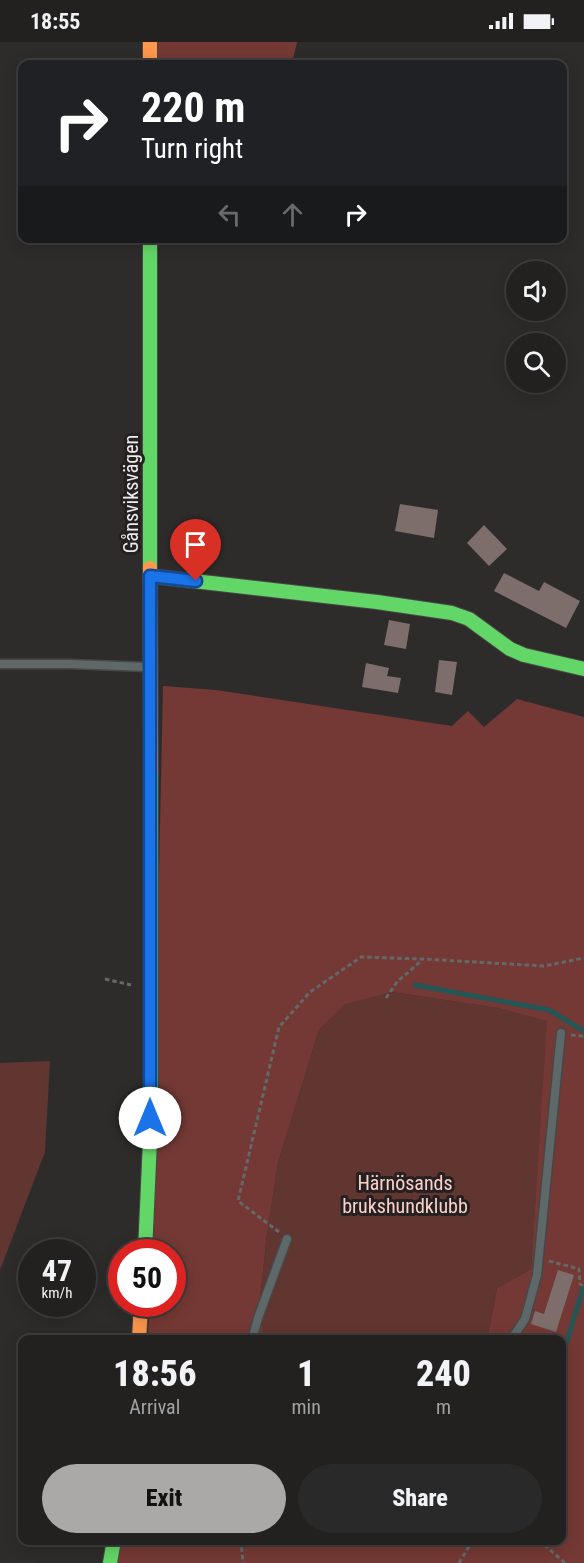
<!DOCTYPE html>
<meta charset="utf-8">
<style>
:root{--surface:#222120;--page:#2a2929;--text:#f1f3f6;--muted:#a2a3a5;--line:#3f3e3e;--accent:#aba9a8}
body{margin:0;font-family:"Roboto Condensed",sans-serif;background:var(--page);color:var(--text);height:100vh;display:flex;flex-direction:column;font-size:22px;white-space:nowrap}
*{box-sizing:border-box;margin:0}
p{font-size:20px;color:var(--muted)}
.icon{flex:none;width:33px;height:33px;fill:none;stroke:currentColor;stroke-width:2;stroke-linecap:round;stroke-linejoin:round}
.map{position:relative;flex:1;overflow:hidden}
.details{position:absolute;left:18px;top:1293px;width:548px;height:210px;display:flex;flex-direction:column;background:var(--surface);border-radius:12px;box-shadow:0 3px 15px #0003,0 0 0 2px var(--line)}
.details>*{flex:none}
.hud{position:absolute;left:18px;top:18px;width:549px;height:183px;border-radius:12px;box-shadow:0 3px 15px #0003,0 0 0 2px var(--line);background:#202124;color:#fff;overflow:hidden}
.buttons{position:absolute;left:506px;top:219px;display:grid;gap:12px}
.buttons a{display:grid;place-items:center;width:60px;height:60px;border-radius:50%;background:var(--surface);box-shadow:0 3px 15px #0003,0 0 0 2px var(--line);font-size:30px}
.speed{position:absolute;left:18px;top:1197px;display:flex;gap:12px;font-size:30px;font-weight:700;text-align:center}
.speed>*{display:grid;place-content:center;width:78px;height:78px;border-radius:50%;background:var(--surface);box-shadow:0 3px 15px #0003,0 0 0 2px var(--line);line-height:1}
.speed small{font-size:15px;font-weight:400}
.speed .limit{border:9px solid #d22;background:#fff;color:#111}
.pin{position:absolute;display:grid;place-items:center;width:51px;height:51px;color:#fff;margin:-62px -26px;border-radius:50% 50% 50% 0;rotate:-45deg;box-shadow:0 0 6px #0007}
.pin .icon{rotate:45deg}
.me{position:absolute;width:66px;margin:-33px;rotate:0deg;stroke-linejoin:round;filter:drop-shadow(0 0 4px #0008)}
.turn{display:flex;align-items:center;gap:21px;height:126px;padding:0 24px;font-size:27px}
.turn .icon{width:78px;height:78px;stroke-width:2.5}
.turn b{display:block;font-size:42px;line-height:51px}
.lanes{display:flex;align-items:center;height:57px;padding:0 24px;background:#0003;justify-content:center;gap:30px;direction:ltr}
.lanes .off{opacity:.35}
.eta{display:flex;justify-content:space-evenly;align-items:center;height:102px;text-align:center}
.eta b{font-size:36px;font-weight:800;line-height:42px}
.primary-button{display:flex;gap:12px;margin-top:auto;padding:12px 24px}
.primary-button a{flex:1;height:69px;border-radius:36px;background:var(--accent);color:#111;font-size:24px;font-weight:800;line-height:69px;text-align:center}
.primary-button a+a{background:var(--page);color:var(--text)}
.status{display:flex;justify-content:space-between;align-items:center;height:42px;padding:0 30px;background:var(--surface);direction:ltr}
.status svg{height:16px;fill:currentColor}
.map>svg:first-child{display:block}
.green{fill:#613530}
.forest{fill:#743934}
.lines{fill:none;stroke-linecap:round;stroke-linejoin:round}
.stream{stroke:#235655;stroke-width:5}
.building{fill:#7d6d6b}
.lane-casing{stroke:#484747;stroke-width:11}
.fast-casing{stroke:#484747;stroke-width:16}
.slow-casing{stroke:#484747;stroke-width:16}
.path{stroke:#636969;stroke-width:3;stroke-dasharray:4.5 3;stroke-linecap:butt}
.lane{stroke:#5e6868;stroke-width:8}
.fast{stroke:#63d668;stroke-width:14}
.slow{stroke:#ff974d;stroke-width:14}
.route-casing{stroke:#114b97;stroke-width:15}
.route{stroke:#1a73e8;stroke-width:10}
.labels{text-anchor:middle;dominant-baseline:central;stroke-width:6;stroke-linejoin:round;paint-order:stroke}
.street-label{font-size:20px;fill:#efedec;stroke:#252121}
.park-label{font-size:20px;fill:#fcd0cb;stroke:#252121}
</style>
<div class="status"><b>18:55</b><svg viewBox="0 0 49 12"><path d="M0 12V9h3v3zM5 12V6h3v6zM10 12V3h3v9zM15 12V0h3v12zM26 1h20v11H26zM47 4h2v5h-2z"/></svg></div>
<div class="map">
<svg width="584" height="1521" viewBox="0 0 584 1521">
<rect width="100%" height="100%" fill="#2e2c2b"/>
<path class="green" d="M 392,950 L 498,966 L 548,979 L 531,1227 L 497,1246 L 487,1297 L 264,1298 L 260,1257 L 267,1192 L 278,1121 L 319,988 L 345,961 Z
M 50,1019 L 45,1110 L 0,1228 L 0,1021 Z"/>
<path class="forest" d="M 155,0 L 297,0 L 292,22 L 155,22 Z
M 163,644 L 216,648 L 452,684 L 468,669 L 484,685 L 517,657 L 584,675 L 584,1521 L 115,1521 L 118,1498 L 561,1498 L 561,1298 L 487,1297 L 497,1246 L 531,1227 L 547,979 L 498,966 L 392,950 L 345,962 L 319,988 L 278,1121 L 267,1192 L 260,1257 L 264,1297 L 148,1297 L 149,1262 L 172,1262 L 172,1210 L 151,1210 Z"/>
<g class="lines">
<path class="stream" d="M 415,943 L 549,968 L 584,989
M 561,1313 L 565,1306 L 583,1246"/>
</g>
<path class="building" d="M 400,462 L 438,468 L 434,496 L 395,489 Z
M 484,483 L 507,507 L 489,524 L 467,501 Z
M 504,531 L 539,549 L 544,540 L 580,559 L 566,586 L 494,549 Z
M 389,578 L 410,582 L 406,607 L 384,603 Z
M 439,618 L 457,620 L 452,653 L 435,650 Z
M 366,621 L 389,626 L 387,634 L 401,636 L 398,651 L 362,645 Z
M 558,1228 L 574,1233 L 556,1290 L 531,1282 L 535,1269 L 544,1272 Z"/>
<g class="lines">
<defs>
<path id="lane" d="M 0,622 L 70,622 L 147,625
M 252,1298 L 258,1276 L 287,1197
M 511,1298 L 525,1277 L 537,1233 L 561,991"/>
<path id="fast" d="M 150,196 L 150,526
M 150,534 L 377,560 L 452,571 L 469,577 L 510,607 L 524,613 L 584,627
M 145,1210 L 151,1076 L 151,729
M 110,1521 L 114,1498"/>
<path id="slow" d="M 150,0 L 150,22
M 150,526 L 151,729
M 139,1298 L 141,1262"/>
</defs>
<use href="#lane" class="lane-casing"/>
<use href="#fast" class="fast-casing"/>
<use href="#slow" class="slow-casing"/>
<path class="path" d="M 105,937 L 131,943
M 386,956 L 397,940 L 422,918
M 571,993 L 582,994 L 584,992
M 279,1190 L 238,1159 L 279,985 L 310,950 L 361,915 L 423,917 L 544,924 L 584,916
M 549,1219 L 579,1227 L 580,1242 L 584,1244
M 241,1498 L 243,1521
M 539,1498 L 565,1521
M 459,1521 L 473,1498"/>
<use href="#lane" class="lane"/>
<use href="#fast" class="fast"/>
<use href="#slow" class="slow"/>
</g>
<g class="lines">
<defs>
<path id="route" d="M 150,1076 L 150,534 L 196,539"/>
</defs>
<use href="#route" class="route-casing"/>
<use href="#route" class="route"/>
</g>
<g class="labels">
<g class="street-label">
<text transform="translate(131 452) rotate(-90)">Gånsviksvägen</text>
</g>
<g class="park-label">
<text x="405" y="1141">Härnösands<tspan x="405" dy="23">brukshundklubb</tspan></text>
</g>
</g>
</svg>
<div class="buttons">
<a><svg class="icon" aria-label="sound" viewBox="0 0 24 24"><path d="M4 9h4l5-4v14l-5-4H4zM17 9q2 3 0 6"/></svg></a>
<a><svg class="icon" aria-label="search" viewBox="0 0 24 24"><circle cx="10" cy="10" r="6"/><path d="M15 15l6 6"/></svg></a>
</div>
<div class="speed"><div>47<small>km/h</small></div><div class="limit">50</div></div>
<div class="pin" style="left:196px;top:539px;background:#d93025"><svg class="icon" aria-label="arrive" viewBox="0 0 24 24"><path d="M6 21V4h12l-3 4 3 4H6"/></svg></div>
<svg class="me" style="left:150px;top:1076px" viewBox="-20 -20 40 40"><circle r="19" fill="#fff"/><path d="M0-13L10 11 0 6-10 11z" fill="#1a73e8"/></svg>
<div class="hud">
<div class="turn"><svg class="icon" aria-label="right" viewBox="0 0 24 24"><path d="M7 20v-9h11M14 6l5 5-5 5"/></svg><div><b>220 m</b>Turn right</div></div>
<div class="lanes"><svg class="icon off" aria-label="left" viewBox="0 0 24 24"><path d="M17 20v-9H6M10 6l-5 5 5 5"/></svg><svg class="icon off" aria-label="ahead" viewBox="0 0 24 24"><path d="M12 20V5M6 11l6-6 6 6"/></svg><svg class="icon" aria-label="right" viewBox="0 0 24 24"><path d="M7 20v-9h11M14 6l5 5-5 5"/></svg></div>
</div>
<section class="details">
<div class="eta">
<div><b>18:56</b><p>Arrival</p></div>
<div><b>1</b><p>min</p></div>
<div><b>240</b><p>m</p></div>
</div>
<div class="primary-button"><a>Exit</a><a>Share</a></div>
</section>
</div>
